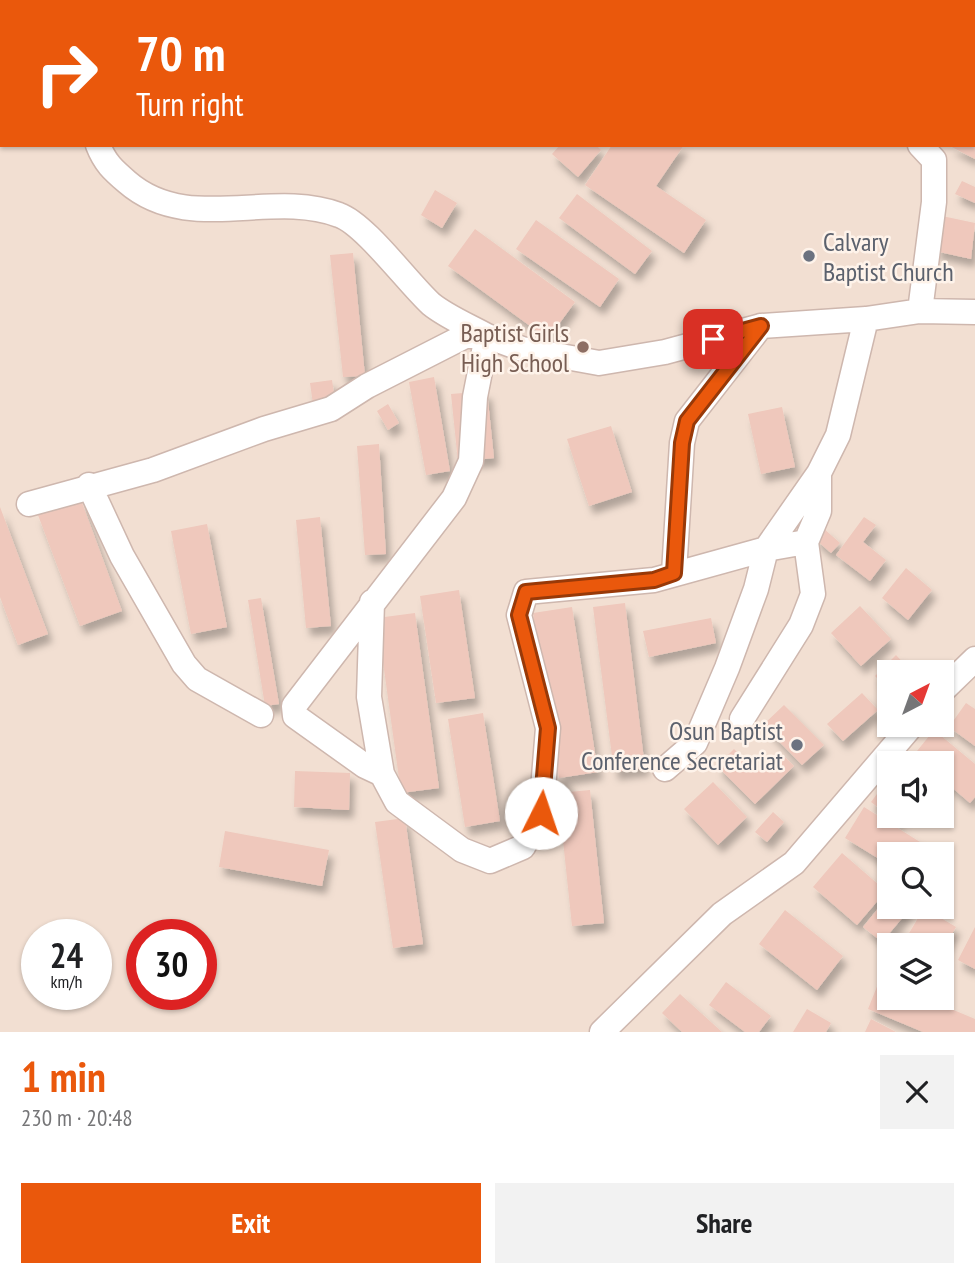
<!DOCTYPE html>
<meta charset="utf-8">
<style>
:root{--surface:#fff;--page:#f2f2f2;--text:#202124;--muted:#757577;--accent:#ea580c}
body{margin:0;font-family:"PT Sans Narrow",sans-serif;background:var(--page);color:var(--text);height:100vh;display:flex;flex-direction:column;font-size:26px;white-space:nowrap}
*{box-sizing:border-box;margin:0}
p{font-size:23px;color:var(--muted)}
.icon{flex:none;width:38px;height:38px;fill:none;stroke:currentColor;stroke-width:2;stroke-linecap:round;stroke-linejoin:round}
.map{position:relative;height:1032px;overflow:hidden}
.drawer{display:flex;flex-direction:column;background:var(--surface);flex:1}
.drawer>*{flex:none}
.top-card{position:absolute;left:0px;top:0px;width:976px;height:147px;box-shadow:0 2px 5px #0004;background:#ea580c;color:#fff;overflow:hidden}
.needle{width:46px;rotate:41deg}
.controls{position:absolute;left:877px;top:660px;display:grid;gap:14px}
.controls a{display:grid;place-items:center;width:77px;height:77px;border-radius:0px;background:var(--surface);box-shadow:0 2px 5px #0004;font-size:35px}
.speed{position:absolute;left:21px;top:919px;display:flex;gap:14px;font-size:35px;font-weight:700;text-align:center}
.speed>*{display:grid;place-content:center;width:91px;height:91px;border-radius:50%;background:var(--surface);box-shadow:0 2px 5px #0004;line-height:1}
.speed small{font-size:18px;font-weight:400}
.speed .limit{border:10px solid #d22;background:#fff;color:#111}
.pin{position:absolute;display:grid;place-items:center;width:60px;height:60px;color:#fff;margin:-30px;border-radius:14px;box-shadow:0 4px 10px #0006}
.me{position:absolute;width:77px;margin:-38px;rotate:4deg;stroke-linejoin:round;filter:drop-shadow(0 0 5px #0008)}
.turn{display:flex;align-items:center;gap:24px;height:147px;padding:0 21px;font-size:32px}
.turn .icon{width:91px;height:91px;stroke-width:2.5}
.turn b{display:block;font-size:49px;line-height:60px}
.round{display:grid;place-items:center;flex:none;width:74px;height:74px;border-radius:0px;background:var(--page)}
.headline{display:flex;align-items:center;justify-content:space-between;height:119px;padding:0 21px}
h1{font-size:42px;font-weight:700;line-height:52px;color:var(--accent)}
.action{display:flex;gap:14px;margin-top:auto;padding:14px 21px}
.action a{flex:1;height:80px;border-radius:0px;background:var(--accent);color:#fff;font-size:28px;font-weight:700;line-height:80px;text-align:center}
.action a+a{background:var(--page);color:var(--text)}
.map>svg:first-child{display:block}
.residential{fill:#f2dfd2;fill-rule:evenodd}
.building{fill:#efc8bc;filter:url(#shadow)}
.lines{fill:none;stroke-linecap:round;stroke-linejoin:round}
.minor-casing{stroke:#ceb7ae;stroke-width:27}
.minor{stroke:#fff;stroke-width:24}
.route-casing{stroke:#983908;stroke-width:18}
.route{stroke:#ea580c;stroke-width:12}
.worship-dot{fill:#6b7280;stroke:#fef3ea;stroke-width:2.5}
.education-dot{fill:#8d6e63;stroke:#fef3ea;stroke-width:2.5}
.labels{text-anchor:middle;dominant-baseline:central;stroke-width:5;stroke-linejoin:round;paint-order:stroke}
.worship-label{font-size:26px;fill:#5b616d;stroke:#fef3ea;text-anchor:start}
.education-label{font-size:26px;fill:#785e54;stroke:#fef3ea;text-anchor:end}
</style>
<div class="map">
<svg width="975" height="1032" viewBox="0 0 975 1032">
<defs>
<filter id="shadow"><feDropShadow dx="4.5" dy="8" stdDeviation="3.5" flood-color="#0004"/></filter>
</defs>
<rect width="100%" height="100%" fill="#fbeee4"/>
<path class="residential" d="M 0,0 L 975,0 L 975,1032 L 0,1032 ZM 2,2 L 975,2 L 975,145 L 2,145 ZM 889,672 L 942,672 L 942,724 L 889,724 ZM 889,763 L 942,763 L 942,816 L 889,816 ZM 889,854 L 942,854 L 942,906 L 889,906 ZM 37,934 L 96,934 L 96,994 L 37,994 ZM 142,934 L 201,934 L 201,994 L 142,994 ZM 889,945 L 942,945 L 942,998 L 889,998 Z"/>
<path class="building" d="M 560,145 L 596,145 L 601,150 L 578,177 L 552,154 Z
M 612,145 L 684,145 L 656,186 L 706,220 L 684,253 L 585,185 Z
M 948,145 L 975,145 L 975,159 Z
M 962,181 L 975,187 L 975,203 L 955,194 Z
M 435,190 L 457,203 L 442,228 L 421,215 Z
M 577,194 L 652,251 L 635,274 L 559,218 Z
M 942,216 L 975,223 L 971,259 L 935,251 Z
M 536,220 L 619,279 L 600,307 L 516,249 Z
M 475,229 L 575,302 L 548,339 L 448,266 Z
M 353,253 L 365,376 L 343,377 L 330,255 Z
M 434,377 L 450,471 L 426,475 L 409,382 Z
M 332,380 L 335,400 L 313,404 L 310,383 Z
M 487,391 L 494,458 L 458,462 L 451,394 Z
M 388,404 L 399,423 L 388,430 L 377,411 Z
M 782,407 L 795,467 L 761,474 L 748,414 Z
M 611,426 L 632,492 L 589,506 L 567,439 Z
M 379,444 L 386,554 L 365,555 L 357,446 Z
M 81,500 L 122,611 L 80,626 L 38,515 Z
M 0,507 L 48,634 L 18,645 L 0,597 Z
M 320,517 L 331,626 L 306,628 L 296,520 Z
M 864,517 L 876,525 L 863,542 L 886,560 L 870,581 L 836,555 Z
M 207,524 L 227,627 L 191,634 L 171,531 Z
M 823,528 L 840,543 L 831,553 L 814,538 Z
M 906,568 L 932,590 L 908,620 L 882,598 Z
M 459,590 L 475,698 L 436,703 L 420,596 Z
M 261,598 L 279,704 L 265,706 L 248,600 Z
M 625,603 L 645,768 L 614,772 L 593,607 Z
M 860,606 L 891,639 L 861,666 L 831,633 Z
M 572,607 L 598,772 L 559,778 L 533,613 Z
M 415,613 L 439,788 L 401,793 L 377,618 Z
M 711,618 L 716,643 L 649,657 L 643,631 Z
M 896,655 L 912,672 L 889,672 L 889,690 L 875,676 Z
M 862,693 L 878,710 L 843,741 L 827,724 Z
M 966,703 L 975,709 L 975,746 L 949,727 Z
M 784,705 L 824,745 L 802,765 L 763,725 Z
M 483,713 L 500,821 L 465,827 L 448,719 Z
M 934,730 L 975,764 L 975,797 L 970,803 L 942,779 L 942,763 L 922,763 L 913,756 Z
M 734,749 L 757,772 L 779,751 L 794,766 L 755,804 L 717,766 Z
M 295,771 L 350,773 L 349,810 L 294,807 Z
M 889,778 L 889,816 L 902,816 L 897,822 L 871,802 Z
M 713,782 L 747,817 L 718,845 L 684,809 Z
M 590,790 L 604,923 L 572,926 L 558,793 Z
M 864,807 L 920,842 L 913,854 L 889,854 L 889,865 L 845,838 Z
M 773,812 L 784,822 L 767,842 L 755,832 Z
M 405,818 L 423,944 L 393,948 L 375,822 Z
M 225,831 L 329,850 L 322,886 L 219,867 Z
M 842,853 L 886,891 L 857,925 L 813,887 Z
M 889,895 L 889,906 L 905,906 L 909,910 L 882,942 L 863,927 Z
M 924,908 L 956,927 L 942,951 L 942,945 L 902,945 Z
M 785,910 L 843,956 L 817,990 L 759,944 Z
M 975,927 L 975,969 L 958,960 Z
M 880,979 L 889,982 L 889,998 L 925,998 L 975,1019 L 975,1032 L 923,1032 L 868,1009 Z
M 726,982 L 771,1016 L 759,1032 L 745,1032 L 709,1005 Z
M 680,994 L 722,1032 L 682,1032 L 662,1013 Z
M 807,1009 L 831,1023 L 826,1032 L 793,1032 Z
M 871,1019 L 896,1032 L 865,1032 Z"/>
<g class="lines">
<defs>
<path id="minor" d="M 118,2 L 119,0
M 98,145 C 105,163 113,170 127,182 C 188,235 270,189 339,215 C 365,224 408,283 431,304 C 447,317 469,326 487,336 L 475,397 L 471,461 L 454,498 L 294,706 L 295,716 L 365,766 L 382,774
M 920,311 L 934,202 L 934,160 L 920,145
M 89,485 L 122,556 L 184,664 L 197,679 L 261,715
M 29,504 L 153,470 L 264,429 L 331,409 L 367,386 L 465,336 L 487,336 L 522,349 L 599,363 L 665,352 L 761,326 L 866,319 L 920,311 L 975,312
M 674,573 L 682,443 L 687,421 L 761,326
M 372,602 L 369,697 L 382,774 L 397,802 L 462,850 L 490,861 L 523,847 L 541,813 L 548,728 L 519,615 L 526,592 L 654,580 L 766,549 L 819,473 L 838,435 L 866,319
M 942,691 L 975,659
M 742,719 L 801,625 L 813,594 L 806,542 L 819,511 L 819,473
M 665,769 L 695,743 L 727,668 L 756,589 L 766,549 L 806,542
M 602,1032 L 722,914 L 794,863 L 913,724"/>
</defs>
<use href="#minor" class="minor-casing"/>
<use href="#minor" class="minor"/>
</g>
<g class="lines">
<defs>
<path id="route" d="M 541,813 L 548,728 L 519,615 L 526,592 L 654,580 L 674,573 L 682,443 L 687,421 L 761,326 L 713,339"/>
</defs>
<use href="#route" class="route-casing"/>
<use href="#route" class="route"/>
</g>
<g class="worship-dot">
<circle cx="809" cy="256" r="7"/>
<circle cx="797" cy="745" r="7"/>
</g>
<circle class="education-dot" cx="583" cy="347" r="7"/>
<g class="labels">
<g class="worship-label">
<text x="823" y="241">Calvary<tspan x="823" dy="30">Baptist Church</tspan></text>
<text x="783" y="730" text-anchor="end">Osun Baptist<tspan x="783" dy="30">Conference Secretariat</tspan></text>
</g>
<g class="education-label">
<text x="569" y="332">Baptist Girls<tspan x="569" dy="30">High School</tspan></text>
</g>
</g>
</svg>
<div class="controls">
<a><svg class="needle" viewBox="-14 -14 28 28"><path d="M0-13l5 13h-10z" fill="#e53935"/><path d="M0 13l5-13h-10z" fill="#757577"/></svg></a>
<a><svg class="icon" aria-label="sound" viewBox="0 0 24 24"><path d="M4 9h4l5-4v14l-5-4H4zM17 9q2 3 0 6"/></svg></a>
<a><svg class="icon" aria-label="search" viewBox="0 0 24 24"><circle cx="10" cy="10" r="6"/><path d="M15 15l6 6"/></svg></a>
<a><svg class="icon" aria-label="layers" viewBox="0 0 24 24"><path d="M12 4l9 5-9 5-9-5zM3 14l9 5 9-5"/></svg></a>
</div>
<div class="speed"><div>24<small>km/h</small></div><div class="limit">30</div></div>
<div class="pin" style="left:713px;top:339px;background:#d93025"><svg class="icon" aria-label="arrive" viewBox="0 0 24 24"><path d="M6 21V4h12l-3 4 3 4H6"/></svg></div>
<svg class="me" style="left:541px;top:813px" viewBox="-20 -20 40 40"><circle r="19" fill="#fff"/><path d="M0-13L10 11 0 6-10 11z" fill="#ea580c"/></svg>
<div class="top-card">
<div class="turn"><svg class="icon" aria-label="right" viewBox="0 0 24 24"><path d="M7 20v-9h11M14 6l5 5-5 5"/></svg><div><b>70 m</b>Turn right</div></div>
</div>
</div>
<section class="drawer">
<div class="headline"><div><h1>1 min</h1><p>230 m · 20:48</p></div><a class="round"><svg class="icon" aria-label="close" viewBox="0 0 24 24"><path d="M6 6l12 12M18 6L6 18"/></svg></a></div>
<div class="action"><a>Exit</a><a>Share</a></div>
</section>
